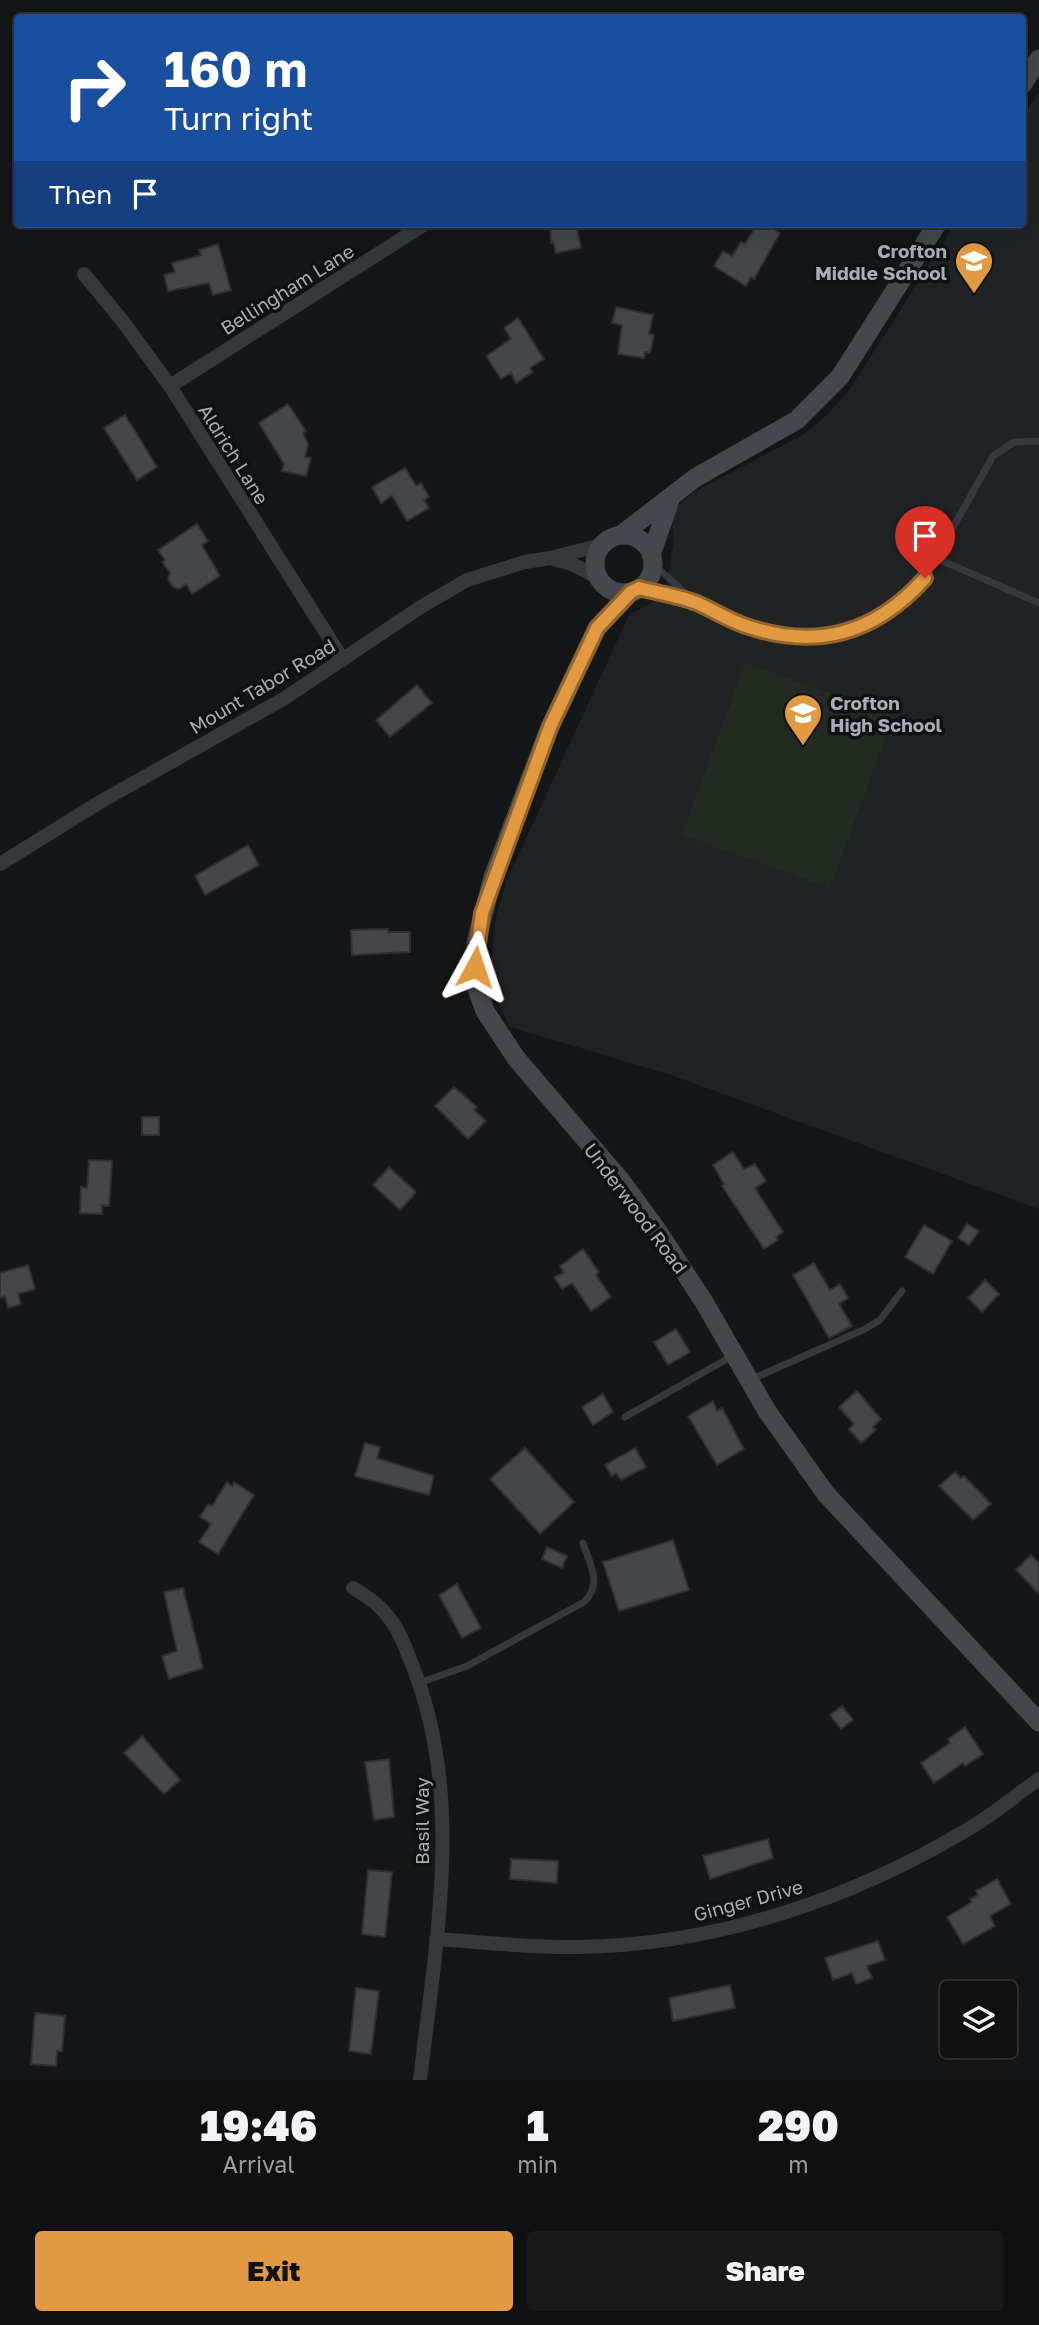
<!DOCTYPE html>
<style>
:root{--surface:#101011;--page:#19191a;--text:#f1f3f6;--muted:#9c9d9f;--line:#303031;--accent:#e29a42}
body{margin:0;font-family:"Golos Text",sans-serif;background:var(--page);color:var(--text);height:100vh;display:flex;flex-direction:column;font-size:26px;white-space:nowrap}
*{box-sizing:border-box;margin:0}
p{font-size:23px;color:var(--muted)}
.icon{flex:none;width:38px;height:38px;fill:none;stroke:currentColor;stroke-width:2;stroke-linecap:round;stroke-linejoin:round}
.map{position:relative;height:2080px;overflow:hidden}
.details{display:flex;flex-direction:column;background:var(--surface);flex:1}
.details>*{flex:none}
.hud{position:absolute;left:14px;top:14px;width:1012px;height:214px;border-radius:7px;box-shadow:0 7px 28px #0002,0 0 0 2px var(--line);background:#1a4fa0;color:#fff;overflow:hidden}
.fabs{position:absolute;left:940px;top:1981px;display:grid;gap:14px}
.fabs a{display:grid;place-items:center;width:77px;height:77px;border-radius:7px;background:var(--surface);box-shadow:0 7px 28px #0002,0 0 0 2px var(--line);font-size:35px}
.pin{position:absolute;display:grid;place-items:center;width:60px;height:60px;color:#fff;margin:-72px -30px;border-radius:50% 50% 50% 0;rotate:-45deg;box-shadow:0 0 7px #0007}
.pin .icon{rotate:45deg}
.me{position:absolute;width:77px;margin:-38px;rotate:5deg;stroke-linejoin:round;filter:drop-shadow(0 0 5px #0008)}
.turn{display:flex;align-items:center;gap:24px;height:147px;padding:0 35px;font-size:32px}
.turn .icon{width:91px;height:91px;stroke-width:2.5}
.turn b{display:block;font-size:49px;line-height:60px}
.then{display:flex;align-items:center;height:66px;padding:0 35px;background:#0003;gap:14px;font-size:26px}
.eta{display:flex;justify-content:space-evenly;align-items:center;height:119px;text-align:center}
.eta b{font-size:42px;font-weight:800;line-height:49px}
.cta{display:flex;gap:14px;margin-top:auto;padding:14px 35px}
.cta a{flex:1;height:80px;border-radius:7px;background:var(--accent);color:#111;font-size:28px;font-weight:800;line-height:80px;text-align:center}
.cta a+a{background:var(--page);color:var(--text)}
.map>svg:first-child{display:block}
.built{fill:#212224}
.green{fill:#222a22}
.building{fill:#44464a;stroke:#303033;stroke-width:2}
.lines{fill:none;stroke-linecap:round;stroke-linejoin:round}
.lane{stroke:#37383c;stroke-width:7}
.street{stroke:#37383c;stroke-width:14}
.secondary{stroke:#45474c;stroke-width:19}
.route-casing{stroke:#93642b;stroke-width:18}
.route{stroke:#e29a42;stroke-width:12}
.labels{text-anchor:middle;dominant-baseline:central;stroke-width:7;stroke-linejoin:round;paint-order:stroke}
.poi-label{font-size:19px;font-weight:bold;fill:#a8aeb6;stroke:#101112;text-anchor:end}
.street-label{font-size:19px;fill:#a8aeb6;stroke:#101112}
</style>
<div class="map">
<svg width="1039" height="2080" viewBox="0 0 1039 2080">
<rect width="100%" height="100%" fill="#151617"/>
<path class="built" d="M 1039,92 L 1039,1209 L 671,1075 L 510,1027 L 499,1005 L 491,965 L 496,917 L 507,880 L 629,615 L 665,595 L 674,539 L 671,513 L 692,493 L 804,434 L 828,414 L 850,389 L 955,224 L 1022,224 L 1022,118 Z"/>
<path class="green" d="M 745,663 L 893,716 L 830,888 L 682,835 Z"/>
<path class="building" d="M 550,224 L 576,224 L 581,248 L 556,253 L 553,242 L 551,243 Z
M 757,224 L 765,224 L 780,233 L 754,279 L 751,277 L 746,286 L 714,266 L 723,251 L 732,256 L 741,242 L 745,244 Z
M 218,244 L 231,290 L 213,295 L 209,283 L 168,291 L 164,275 L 175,272 L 172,263 L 201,255 L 199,250 Z
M 616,307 L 653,315 L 649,334 L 654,335 L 650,353 L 645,352 L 644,358 L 618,354 L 622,325 L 612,323 Z
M 518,318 L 544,359 L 530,368 L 533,372 L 516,383 L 511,373 L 501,379 L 486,356 L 511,339 L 504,328 Z
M 288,404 L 306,431 L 303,433 L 308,444 L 305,457 L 311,458 L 306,476 L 282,471 L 284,464 L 259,423 Z
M 125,415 L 157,467 L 137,480 L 104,428 Z
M 405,468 L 416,486 L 421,483 L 429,497 L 424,500 L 429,508 L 407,521 L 392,496 L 381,503 L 372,487 Z
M 197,524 L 208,541 L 202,545 L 220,576 L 192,594 L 186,584 L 179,589 L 173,587 L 168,579 L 170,573 L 162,562 L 165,560 L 158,550 Z
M 417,685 L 432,703 L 390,737 L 376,720 Z
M 248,845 L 259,865 L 205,895 L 195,876 Z
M 388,929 L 388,932 L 410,932 L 410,952 L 352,955 L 351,930 Z
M 454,1087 L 477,1107 L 474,1110 L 486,1121 L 468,1139 L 435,1106 Z
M 142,1117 L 159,1117 L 159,1135 L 142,1135 Z
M 733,1152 L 744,1169 L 755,1164 L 766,1181 L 755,1188 L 783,1232 L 776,1237 L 778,1240 L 764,1249 L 722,1186 L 724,1184 L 713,1165 Z
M 89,1160 L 112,1161 L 109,1206 L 102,1205 L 102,1214 L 80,1213 L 81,1187 L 87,1188 Z
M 389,1167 L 416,1192 L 400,1210 L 373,1185 Z
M 967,1224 L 979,1231 L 969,1245 L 958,1238 Z
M 924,1225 L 952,1241 L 933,1274 L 905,1257 Z
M 583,1249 L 599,1272 L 596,1275 L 611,1297 L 591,1311 L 572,1283 L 562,1289 L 554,1277 L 564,1273 L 560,1266 Z
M 814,1263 L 830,1290 L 840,1284 L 848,1298 L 839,1304 L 852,1326 L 829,1338 L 793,1275 Z
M 28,1265 L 35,1289 L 18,1294 L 21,1304 L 8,1308 L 5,1296 L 0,1298 L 0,1273 Z
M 985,1280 L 999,1294 L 982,1312 L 968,1298 Z
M 676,1329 L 690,1352 L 668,1365 L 654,1342 Z
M 857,1391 L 881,1419 L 873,1427 L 876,1430 L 861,1443 L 849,1429 L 854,1424 L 839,1407 Z
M 603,1394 L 613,1412 L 593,1425 L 582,1407 Z
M 713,1401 L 717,1411 L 722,1408 L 744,1449 L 717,1465 L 688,1416 Z
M 365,1443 L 380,1447 L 377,1458 L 434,1476 L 429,1495 L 355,1476 Z
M 525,1448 L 574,1502 L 540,1534 L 490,1479 Z
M 635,1448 L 646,1467 L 621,1480 L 616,1473 L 612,1476 L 605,1465 Z
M 955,1472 L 961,1478 L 964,1476 L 991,1504 L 973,1520 L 939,1486 Z
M 227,1482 L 232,1486 L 234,1482 L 254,1495 L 218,1554 L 199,1542 L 211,1524 L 200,1517 L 208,1504 L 212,1506 Z
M 673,1540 L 689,1590 L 619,1611 L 603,1562 Z
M 547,1547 L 567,1556 L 562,1568 L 542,1559 Z
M 1031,1555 L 1039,1563 L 1039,1594 L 1016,1570 Z
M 457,1584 L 481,1628 L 462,1638 L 439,1595 Z
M 183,1588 L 203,1668 L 169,1679 L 162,1656 L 177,1651 L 164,1592 Z
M 842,1706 L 853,1720 L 841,1729 L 830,1715 Z
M 965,1727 L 983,1754 L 965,1766 L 963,1763 L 934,1783 L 921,1763 L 950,1743 L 948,1739 Z
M 142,1736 L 180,1780 L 164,1794 L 124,1753 Z
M 389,1759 L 394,1817 L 374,1820 L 365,1762 Z
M 768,1839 L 773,1858 L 710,1879 L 703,1856 Z
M 511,1859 L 558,1861 L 557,1883 L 510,1879 Z
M 368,1870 L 392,1872 L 385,1937 L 362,1934 Z
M 997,1879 L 1011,1904 L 990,1916 L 995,1926 L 963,1944 L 947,1917 L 972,1902 L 970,1899 L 978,1895 L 976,1891 Z
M 878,1941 L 885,1960 L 867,1966 L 872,1978 L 856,1984 L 852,1973 L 833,1980 L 825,1958 Z
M 730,1985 L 735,2008 L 673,2021 L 669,1998 Z
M 356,1988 L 379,1991 L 371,2054 L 349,2051 Z
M 35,2013 L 65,2016 L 62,2051 L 57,2051 L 56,2066 L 31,2064 Z"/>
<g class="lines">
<path class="lane" d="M 938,559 L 1039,603
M 653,564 L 693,600
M 639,588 L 697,603 L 744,625 L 768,632 L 789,637 L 828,636 L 848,632 L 890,612 L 925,578 L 993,456 L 1014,442 L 1039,441
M 750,1380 L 865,1329 L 880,1320 L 902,1291
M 625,1417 L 734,1355
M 419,1683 L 467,1666 L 584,1602 C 603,1584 590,1565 583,1543"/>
<path class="street" d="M 84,274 L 124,323 L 170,386 L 343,660
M 170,386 L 425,224
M 599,578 L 572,564 L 550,558 L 602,545
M 0,864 L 100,802 L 285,698 L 419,608 L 467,580 L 525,562 L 550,558
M 353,1588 C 394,1611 400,1633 416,1675 C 464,1804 435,1947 420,2080
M 436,1939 C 483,1942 531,1948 579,1947 C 717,1945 852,1899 970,1828 C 994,1814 1016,1795 1039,1779"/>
<path class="secondary" d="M 1022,85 L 1039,59
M 621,535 L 695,478 L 797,420 L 840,377 L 937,224
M595 564a29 29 0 1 1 58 0a29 29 0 1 1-58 0Z
M 651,555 L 671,497
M 631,592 L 597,628 L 550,727 L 493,877 L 476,942 L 477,989 L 485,1011 L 516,1058 L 622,1182 L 657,1230 L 704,1302 L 767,1411 L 826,1494 L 1039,1722"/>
</g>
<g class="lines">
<defs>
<path id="route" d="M 475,967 L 482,913 L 550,727 L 597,628 L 631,592 L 639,588 C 658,593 679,596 697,603 C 713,610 728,620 746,626 C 817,650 875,634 925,578"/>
</defs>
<use href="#route" class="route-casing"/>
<use href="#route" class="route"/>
</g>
<defs>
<symbol id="school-pin" viewBox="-11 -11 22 30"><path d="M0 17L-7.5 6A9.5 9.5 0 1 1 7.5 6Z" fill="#e29a42" stroke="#101112"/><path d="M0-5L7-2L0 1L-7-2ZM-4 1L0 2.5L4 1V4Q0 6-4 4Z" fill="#fff"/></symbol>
</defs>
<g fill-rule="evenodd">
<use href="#school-pin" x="952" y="239" width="44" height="60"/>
<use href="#school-pin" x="781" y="691" width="44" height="60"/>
</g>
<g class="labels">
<g class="poi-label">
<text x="947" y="250">Crofton<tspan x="947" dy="22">Middle School</tspan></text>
<text x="830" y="702" text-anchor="start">Crofton<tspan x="830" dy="22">High School</tspan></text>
</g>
<g class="street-label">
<text transform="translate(287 289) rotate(-32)">Bellingham Lane</text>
<text transform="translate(234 454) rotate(58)">Aldrich Lane</text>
<text transform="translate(262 686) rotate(-31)">Mount Tabor Road</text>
<text transform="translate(636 1208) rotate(53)">Underwood Road</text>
<text transform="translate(421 1821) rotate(-90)">Basil Way</text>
<text transform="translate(748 1900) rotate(-15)">Ginger Drive</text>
</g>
</g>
</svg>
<div class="fabs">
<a><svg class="icon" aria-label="layers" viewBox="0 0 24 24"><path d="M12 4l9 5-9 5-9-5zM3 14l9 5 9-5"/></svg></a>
</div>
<div class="pin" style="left:925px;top:578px;background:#d93025"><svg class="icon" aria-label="arrive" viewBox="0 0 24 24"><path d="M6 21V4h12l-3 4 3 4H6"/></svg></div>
<svg class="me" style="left:475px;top:967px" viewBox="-20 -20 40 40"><path d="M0-17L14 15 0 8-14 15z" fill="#e29a42" stroke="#fff" stroke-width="4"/></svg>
<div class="hud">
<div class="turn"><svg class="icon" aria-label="right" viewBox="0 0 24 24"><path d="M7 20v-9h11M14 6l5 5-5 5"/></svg><div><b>160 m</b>Turn right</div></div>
<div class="then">Then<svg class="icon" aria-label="arrive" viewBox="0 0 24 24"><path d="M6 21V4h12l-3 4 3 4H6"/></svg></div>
</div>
</div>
<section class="details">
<div class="eta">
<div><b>19:46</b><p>Arrival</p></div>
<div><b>1</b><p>min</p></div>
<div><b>290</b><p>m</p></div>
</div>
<div class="cta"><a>Exit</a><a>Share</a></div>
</section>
